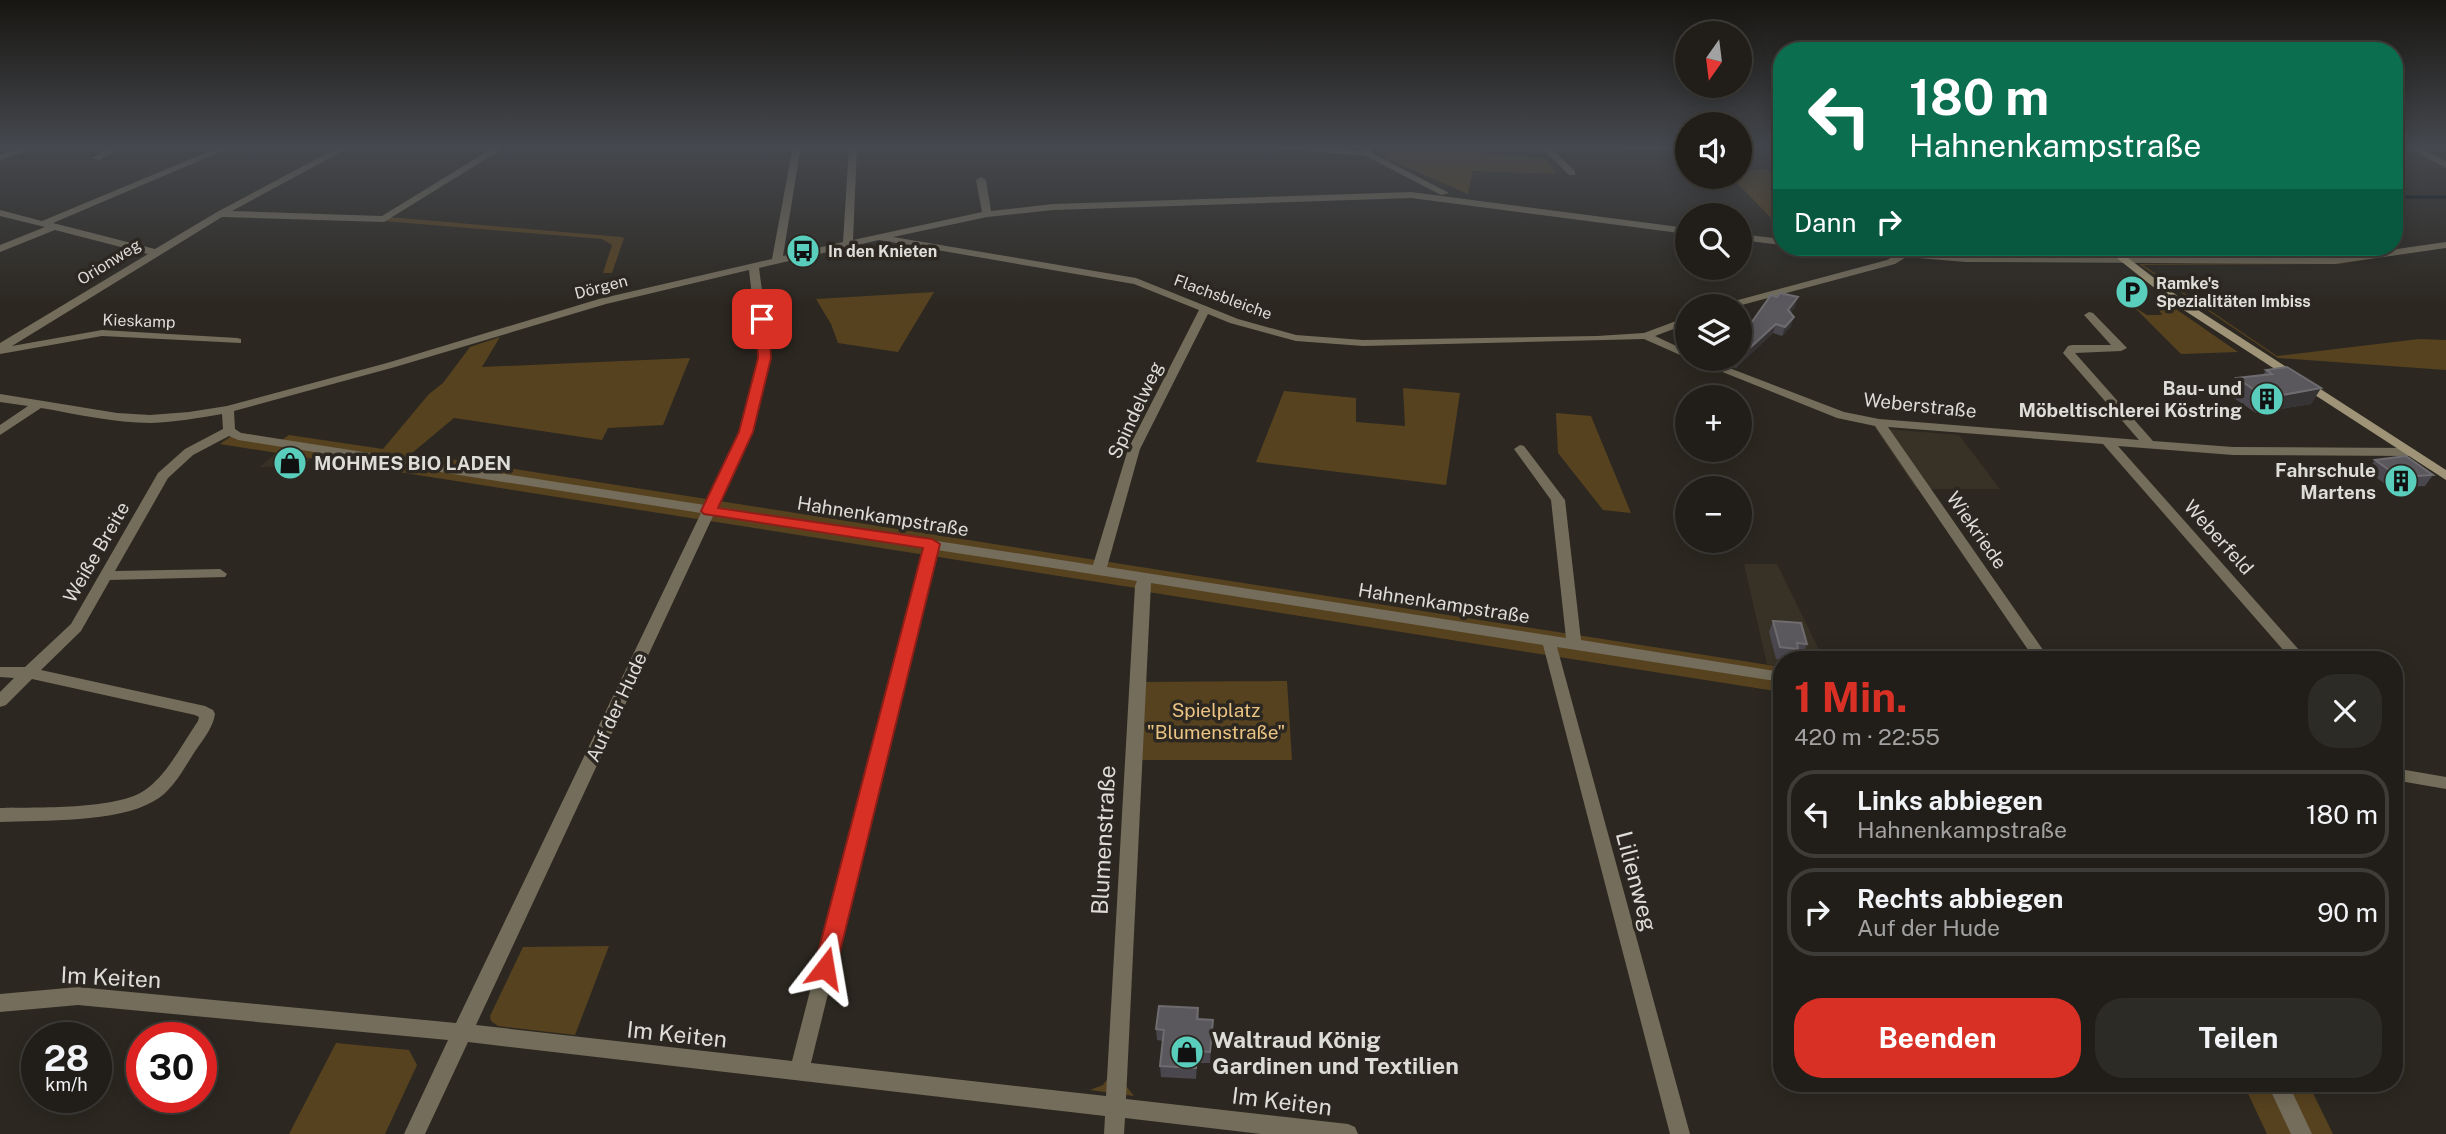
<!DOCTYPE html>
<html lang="de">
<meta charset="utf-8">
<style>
:root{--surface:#211e19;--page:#2d2b26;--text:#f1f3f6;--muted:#a2a2a2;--line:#3e3c38;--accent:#d93025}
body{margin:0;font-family:"Public Sans",sans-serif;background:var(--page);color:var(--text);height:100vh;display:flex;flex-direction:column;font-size:26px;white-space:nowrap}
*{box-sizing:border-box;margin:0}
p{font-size:23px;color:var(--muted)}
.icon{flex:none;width:38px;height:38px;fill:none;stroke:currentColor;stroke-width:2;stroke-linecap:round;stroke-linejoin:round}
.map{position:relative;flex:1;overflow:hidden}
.panel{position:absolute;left:1773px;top:651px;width:630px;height:441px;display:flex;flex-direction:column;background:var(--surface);border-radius:28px;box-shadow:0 4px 18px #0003,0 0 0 2px var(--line)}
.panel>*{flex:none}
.guide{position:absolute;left:1773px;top:42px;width:630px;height:214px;border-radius:28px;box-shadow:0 4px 18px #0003,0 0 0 2px var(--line);background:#0b6e4f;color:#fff;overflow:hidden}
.needle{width:46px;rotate:194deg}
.buttons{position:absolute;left:1675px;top:21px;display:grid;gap:14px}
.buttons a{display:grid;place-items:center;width:77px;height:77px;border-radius:50%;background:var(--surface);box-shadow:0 4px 18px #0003,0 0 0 2px var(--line);font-size:35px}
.speed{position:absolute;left:21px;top:1022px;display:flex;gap:14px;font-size:35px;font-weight:700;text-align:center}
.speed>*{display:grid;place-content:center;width:91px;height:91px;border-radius:50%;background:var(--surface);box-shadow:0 4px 18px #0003,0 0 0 2px var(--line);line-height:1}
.speed small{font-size:18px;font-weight:400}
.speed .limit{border:10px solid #d22;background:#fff;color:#111}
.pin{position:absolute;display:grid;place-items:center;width:60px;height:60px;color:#fff;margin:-30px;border-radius:14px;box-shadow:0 4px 10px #0006}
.me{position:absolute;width:77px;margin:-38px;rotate:14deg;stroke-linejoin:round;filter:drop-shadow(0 0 5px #0008)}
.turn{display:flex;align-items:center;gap:24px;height:147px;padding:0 21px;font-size:32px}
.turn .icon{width:91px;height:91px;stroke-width:2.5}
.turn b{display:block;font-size:49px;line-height:60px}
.then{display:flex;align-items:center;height:66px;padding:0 21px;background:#0003;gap:14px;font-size:26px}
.round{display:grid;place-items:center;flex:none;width:74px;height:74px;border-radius:28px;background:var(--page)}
.head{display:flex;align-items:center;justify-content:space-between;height:119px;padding:0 21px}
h1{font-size:42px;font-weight:700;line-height:52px;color:var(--accent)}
.primary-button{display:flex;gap:14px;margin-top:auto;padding:14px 21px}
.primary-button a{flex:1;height:80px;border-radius:28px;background:var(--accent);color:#fff;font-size:28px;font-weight:700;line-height:80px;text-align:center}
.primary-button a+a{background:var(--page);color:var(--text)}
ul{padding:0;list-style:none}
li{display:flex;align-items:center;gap:21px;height:88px;margin:0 14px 10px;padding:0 7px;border:4px solid var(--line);border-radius:28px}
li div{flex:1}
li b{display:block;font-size:26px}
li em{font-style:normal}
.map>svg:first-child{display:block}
.built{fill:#383125}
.green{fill:#57421f}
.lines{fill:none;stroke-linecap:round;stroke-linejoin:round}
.stream{stroke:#021214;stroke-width:3.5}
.minor{fill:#746d5b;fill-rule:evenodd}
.tertiary{fill:#746d5b;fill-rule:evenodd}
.secondary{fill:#9f9477;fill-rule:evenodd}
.wall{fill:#4a474e}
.shaded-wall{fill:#373436}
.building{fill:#5a575d;stroke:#6f6c70;stroke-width:2}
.route{fill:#d93025;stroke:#8d1f18;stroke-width:2}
.labels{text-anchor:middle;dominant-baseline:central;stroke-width:7;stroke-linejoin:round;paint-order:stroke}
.far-poi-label{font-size:16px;font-weight:bold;fill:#dedcd7;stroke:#2c2821;text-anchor:start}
.far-street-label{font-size:16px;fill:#dedcd7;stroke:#2c2821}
.poi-label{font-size:19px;font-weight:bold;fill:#dedcd7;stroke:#2c2821;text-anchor:end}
.street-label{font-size:19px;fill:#dedcd7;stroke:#2c2821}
.park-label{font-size:19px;fill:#ebc383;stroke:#2c2821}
.near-street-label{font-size:23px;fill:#dedcd7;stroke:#2c2821}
.near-poi-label{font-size:23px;font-weight:bold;fill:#dedcd7;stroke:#2c2821;text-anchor:start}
</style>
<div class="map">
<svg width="2446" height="1134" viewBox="0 0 2446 1134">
<rect width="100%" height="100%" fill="#2c2821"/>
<path class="built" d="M 1875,428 L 1959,435 L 2000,489 L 1916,489 Z
M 277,452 L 312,457 L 304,466 L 260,467 Z
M 1744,564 L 1777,564 L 1824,660 L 1782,660 L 1781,667 L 1767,664 Z"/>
<path class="green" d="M 1389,146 L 1546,159 L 1557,174 L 1473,171 L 1468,194 L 1385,158 Z
M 1766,169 L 1781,185 L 1781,220 L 1772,219 L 1731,177 L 1740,177 L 1740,171 Z
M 389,217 L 621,237 L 624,238 L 612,273 L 603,273 L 612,245 L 602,239 L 383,221 Z
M 2446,247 L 2339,264 L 2143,265 L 2277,356 L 2419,339 L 2446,340 L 2446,370 L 2278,358 L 2139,264 L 2336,262 Z
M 934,292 L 898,352 L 838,343 L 831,324 L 816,299 Z
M 2134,307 L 2147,315 L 2162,315 L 2158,308 L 2173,307 L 2238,352 L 2181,354 Z
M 500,337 L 482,367 L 690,358 L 663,425 L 608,428 L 602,440 L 454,418 L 412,453 L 1781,667 L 1781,692 L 1148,592 L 1144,682 L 1287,681 L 1292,760 L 1139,760 L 1122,1081 L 1134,1096 L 1090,1090 L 1103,1085 L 1108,1078 L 1136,588 L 220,444 L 237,432 L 282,440 L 289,435 L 383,449 L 429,394 L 443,383 L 470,347 Z
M 1403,388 L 1460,393 L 1446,485 L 1256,462 L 1284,391 L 1356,398 L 1356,422 L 1405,426 Z
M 1556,413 L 1591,416 L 1631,513 L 1603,510 L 1558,453 Z
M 609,946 L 575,1035 L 498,1026 L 491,1021 L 490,1016 L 523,947 Z
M 336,1043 L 409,1050 L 417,1065 L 385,1134 L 289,1134 Z
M 2243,1083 L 2308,1083 L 2333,1134 L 2267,1134 Z"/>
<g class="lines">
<path class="stream" d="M 2394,197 L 2446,197"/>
<path class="minor" d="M 27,146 L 42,146 L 0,160 L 0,154 Z
M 113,146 L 124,146 L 99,160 L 92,158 Z
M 222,146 L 234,146 L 53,223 L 155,249 L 217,212 L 341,146 L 352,146 L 232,211 L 382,216 L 496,146 L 507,146 L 384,222 L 222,217 L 12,346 L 102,330 L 237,338 L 241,339 L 241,343 L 102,336 L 0,354 L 0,343 L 148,254 L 55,230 L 0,252 L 0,245 L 45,227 L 0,216 L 0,210 L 42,221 Z
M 793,146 L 801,146 L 783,256 L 843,242 L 849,146 L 857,146 L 853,240 L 982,212 L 976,180 L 981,177 L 986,180 L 991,211 L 1053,204 L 1411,192 L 1687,228 L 1687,234 L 1411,198 L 1053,210 L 987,217 L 893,237 L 1136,278 L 1238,319 L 1296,335 L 1363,340 L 1597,336 L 1644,333 L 1687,317 L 1687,324 L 1655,336 L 1687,351 L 1687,358 L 1644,339 L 1363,346 L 1296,341 L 1230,323 L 1208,314 L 1140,449 L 1107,567 L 1566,638 L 1551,500 L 1514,449 L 1520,445 L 1524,446 L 1565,500 L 1581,640 L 1782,672 L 1782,682 L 1557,647 L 1690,1134 L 1670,1134 L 1543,645 L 1151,583 L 1126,1099 L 1348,1124 L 1355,1127 L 1358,1134 L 1261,1134 L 1125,1118 L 1124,1134 L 1104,1134 L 1105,1116 L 468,1042 L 425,1134 L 404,1134 L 448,1040 L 78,1005 L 0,1012 L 0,994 L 78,987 L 456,1023 L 701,513 L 238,440 L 229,436 L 193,455 L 168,478 L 115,571 L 220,569 L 227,574 L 225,577 L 110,580 L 81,631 L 41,670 L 205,706 L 213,710 L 215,714 C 213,729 200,743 192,756 C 182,772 171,792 154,801 C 117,823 43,820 0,822 L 0,808 C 35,807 118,810 145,790 C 168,774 182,744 198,721 L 199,717 L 195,715 L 32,679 L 6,705 L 0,707 L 0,692 L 14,678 L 0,677 L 0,667 L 25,667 L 71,624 L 158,473 L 185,449 L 223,429 L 222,414 C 199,418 175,422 151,423 C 114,423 77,414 41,408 L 0,435 L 0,425 L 28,406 L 0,402 L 0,394 L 117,413 L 150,415 L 189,412 L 227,406 L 387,363 L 599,299 L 772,259 ZM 879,240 L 1134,284 L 1199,310 L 1128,449 L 1093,565 L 717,507 L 752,432 L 771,358 L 759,268 ZM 749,270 L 759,358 L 740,432 L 705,505 L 241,433 L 235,429 L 234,411 L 395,367 L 606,304 ZM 714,514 L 924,548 L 792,1061 L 476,1025 ZM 937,550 L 1137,581 L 1135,586 L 1106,1096 L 811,1063 Z
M 1276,146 L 1312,146 L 1364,151 L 1364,146 L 1372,146 L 1372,153 L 1449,193 L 1441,195 L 1366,156 L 1280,149 Z
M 1540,146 L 1549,146 L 1575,171 L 1575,175 L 1569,175 Z
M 1687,146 L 1687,151 L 1622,150 L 1618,147 Z
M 2404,146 L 2415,146 L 2446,161 L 2446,168 Z
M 1740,234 L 1782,239 L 1782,245 L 1740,240 Z
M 2446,242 L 2446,248 L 2334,264 L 1966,262 L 1906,257 L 1895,264 L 1738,306 L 1722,306 L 1723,304 L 1887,260 L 1894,256 L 1828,250 L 1823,247 L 1860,247 L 1966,256 L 2257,258 L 2249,247 L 2259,247 L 2268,258 L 2334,258 Z
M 2089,312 L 2093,313 L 2127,348 L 2121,351 L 2075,353 L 2153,441 L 2233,447 L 2411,448 L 2417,452 L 2411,456 L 2233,455 L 2118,446 L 2308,660 L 2292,660 L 2103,444 L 1888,427 L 2050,660 L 2035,660 L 1875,426 L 1837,418 L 1690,359 L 1706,359 L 1844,412 L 1879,419 L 2139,440 L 2063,353 L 2068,346 L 2072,345 L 2111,345 L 2084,315 Z"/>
<path class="tertiary" d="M 2394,768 L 2446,777 L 2446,789 L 2394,780 Z
M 2267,1083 L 2288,1083 L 2312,1134 L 2291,1134 Z"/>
<path class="secondary" d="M 2103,247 L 2114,247 L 2184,301 L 2446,470 L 2446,480 L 2176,305 Z"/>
</g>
<path class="wall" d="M 1777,297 L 1795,307 L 1790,313 L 1791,326 L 1782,336 L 1773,333 L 1736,368 L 1726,364 L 1728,359 L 1740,359 L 1744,333 Z
M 2266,370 L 2321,388 L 2311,404 L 2256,413 L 2228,394 L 2237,378 L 2263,375 Z
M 2375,460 L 2433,475 L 2425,486 L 2391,488 L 2367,471 Z
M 1773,621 L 1807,644 L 1802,656 L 1796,655 L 1794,660 L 1776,659 L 1769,632 Z
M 1198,1008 L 1199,1019 L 1213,1020 L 1210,1063 L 1197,1063 L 1196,1079 L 1161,1077 L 1160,1066 L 1163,1041 L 1157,1040 L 1156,1029 Z"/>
<path class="shaded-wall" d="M 1798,297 L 1795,307 L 1785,320 L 1788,310 Z
M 1794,317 L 1791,326 L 1782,336 L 1785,327 Z
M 1776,324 L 1773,333 L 1736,368 L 1740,357 Z
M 2321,388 L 2311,404 L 2256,413 L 2266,398 Z
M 1213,1020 L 1213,1031 L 1210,1063 L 1210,1052 Z"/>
<path class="building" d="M 1780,293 L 1798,297 L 1788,310 L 1794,317 L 1785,327 L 1776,324 L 1740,357 L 1740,332 L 1744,333 L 1771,295 L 1777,297 Z
M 2287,367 L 2321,388 L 2266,398 L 2237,378 L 2272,374 L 2266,370 Z
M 2406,456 L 2433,475 L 2399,477 L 2375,460 Z
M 1773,621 L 1801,623 L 1807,644 L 1797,643 L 1798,649 L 1780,647 Z
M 1159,1006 L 1198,1008 L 1197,1019 L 1213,1020 L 1210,1052 L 1197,1051 L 1196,1068 L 1160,1066 L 1164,1030 L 1156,1029 Z"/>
<linearGradient id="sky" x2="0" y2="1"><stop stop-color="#181612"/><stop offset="0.48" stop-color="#45484e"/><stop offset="1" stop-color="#45484e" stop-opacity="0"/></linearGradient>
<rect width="2446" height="305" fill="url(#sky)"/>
<path class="route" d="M 762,315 L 768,319 L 771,358 L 753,432 L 718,508 L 932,539 L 940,544 L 836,968 L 832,975 L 825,977 L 817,975 L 814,968 L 923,548 L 704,514 L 701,511 L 739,432 L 758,358 L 756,319 Z"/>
<defs>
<symbol id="bus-disc" viewBox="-11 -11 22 22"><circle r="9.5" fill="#5acebd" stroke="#2c2821"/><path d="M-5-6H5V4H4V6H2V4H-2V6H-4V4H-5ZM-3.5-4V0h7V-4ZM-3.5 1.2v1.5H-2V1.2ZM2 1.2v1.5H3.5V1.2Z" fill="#111"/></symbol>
<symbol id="parking-disc" viewBox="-11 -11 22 22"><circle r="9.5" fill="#5acebd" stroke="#2c2821"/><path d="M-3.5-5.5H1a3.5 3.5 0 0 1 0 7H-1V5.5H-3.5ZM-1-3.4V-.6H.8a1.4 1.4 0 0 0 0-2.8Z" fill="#111"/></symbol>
<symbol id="building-disc" viewBox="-11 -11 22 22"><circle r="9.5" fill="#5acebd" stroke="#2c2821"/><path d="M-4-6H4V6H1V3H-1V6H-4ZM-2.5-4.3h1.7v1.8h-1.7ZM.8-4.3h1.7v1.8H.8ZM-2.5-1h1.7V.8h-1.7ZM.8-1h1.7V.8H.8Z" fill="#111"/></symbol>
<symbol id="shop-disc" viewBox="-11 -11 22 22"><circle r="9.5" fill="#5acebd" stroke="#2c2821"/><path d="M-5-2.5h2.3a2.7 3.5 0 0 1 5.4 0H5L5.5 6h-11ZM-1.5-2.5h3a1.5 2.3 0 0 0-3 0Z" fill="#111"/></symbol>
</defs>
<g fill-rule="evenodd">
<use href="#bus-disc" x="784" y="232" width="38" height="38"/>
<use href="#parking-disc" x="2113" y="273" width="38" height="38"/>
<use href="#building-disc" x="2248" y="380" width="38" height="38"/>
<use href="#shop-disc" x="271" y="444" width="38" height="38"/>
<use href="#building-disc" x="2382" y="462" width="38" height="38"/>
<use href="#shop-disc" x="1168" y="1033" width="38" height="38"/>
</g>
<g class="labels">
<g class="far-poi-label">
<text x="828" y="251">In den Knieten</text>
<text x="2156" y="283">Ramke's<tspan x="2156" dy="18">Spezialitäten Imbiss</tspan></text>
</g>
<g class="far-street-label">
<text transform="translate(109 262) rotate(-32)">Orionweg</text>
<text transform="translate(601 287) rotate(-15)">Dörgen</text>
<text transform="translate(1223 297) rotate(20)">Flachsbleiche</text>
<text transform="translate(139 321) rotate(2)">Kieskamp</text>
</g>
<g class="poi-label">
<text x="2242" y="388">Bau- und<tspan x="2242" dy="22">Möbeltischlerei Köstring</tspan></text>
<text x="314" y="463" text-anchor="start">MOHMES BIO LADEN</text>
<text x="2376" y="470">Fahrschule<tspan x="2376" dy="22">Martens</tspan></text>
</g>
<g class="street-label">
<text transform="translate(1920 405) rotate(6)">Weberstraße</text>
<text transform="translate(1135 410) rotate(-65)">Spindelweg</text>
<text transform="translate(883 516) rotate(9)">Hahnenkampstraße</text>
<text transform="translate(1977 530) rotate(55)">Wiekriede</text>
<text transform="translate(2219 537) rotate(48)">Weberfeld</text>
<text transform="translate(96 552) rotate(-60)">Weiße Breite</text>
<text transform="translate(1444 603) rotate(9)">Hahnenkampstraße</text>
<text transform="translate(616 707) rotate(-65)">Auf der Hude</text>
</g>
<g class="park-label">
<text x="1216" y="710">Spielplatz<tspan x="1216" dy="22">"Blumenstraße"</tspan></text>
</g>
<g class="near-street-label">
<text transform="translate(1103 840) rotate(-87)">Blumenstraße</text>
<text transform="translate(1637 881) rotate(75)">Lilienweg</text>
<text transform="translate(111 977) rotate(3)">Im Keiten</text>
<text transform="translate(677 1034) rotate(6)">Im Keiten</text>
<text transform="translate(1282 1101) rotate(7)">Im Keiten</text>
</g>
<g class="near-poi-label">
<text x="1212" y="1039">Waltraud König<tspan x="1212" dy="26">Gardinen und Textilien</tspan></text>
</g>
</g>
</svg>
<div class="buttons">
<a><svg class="needle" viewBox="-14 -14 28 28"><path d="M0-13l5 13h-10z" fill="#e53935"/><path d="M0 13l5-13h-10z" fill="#a2a2a2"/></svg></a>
<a><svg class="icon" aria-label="sound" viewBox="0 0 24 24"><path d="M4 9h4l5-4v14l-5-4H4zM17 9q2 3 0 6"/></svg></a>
<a><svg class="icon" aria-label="search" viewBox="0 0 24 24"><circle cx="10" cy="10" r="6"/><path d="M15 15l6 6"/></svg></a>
<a><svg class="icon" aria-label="layers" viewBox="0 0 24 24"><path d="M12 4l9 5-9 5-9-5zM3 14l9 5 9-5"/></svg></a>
<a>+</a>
<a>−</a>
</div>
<div class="speed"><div>28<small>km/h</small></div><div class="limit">30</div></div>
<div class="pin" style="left:762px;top:319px;background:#d93025"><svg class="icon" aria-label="arrive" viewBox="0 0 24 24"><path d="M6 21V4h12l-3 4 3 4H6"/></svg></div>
<svg class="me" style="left:825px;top:968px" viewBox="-20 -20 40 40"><path d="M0-17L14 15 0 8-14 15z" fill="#d93025" stroke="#fff" stroke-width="4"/></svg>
<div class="guide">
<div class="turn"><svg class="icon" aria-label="left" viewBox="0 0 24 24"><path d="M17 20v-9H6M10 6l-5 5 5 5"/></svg><div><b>180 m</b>Hahnenkampstraße</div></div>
<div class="then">Dann<svg class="icon" aria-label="right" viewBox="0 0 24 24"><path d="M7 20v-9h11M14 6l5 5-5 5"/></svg></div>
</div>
<section class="panel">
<div class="head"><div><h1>1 Min.</h1><p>420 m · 22:55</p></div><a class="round"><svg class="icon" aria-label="close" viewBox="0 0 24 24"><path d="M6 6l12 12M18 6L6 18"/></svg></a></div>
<ul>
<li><svg class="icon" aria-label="left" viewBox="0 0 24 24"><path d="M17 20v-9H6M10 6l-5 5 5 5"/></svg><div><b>Links abbiegen</b><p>Hahnenkampstraße</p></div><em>180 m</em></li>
<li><svg class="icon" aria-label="right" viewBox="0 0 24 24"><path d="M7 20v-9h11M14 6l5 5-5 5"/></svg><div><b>Rechts abbiegen</b><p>Auf der Hude</p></div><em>90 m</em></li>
</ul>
<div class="primary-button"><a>Beenden</a><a>Teilen</a></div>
</section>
</div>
